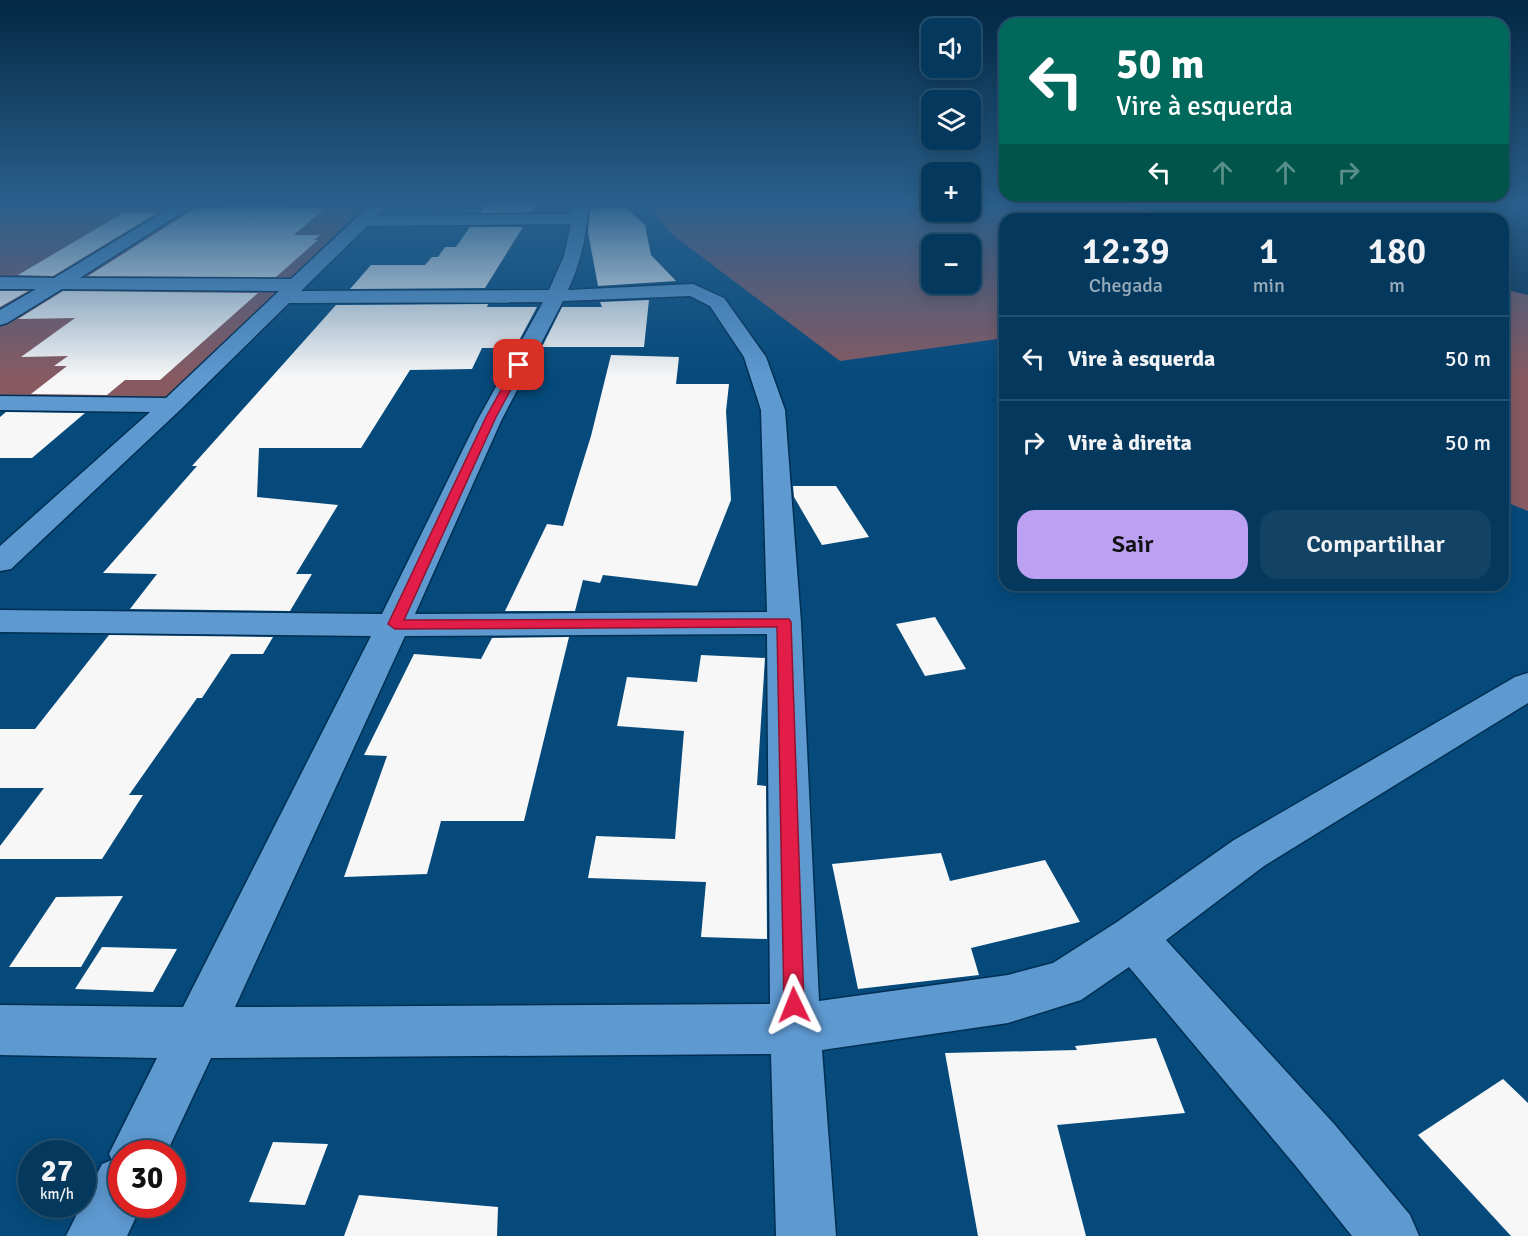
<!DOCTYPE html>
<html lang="pt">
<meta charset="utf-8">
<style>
:root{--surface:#04385c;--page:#124365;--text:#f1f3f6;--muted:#97acbb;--line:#255272;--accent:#bca0f2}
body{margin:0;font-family:Signika,sans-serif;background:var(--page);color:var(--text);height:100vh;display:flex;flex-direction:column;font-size:22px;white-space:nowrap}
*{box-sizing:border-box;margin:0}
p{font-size:20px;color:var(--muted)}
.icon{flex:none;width:33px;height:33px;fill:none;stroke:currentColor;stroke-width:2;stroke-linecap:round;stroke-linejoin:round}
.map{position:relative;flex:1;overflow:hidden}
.panel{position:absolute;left:999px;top:213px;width:510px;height:378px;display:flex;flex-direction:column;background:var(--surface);border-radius:18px;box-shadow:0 3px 15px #0003,0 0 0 2px var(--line)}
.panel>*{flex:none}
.guide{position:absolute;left:999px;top:18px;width:510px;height:183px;border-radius:18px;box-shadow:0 3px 15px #0003,0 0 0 2px var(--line);background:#00695c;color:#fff;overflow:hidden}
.tools{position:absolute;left:921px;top:18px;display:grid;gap:12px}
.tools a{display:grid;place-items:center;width:60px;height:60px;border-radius:12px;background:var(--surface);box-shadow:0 3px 15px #0003,0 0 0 2px var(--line);font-size:30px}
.speed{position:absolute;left:18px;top:1140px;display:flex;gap:12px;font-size:30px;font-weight:700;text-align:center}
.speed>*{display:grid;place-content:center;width:78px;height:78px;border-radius:50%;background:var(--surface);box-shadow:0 3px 15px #0003,0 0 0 2px var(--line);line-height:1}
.speed small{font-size:15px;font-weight:400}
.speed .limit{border:9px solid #d22;background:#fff;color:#111}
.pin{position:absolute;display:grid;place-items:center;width:51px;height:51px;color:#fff;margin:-26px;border-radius:12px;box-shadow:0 3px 9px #0006}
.me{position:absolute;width:66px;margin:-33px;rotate:358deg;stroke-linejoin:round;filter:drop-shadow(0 0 4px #0008)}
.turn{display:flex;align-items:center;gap:21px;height:126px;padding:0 18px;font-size:27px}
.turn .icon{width:78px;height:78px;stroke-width:2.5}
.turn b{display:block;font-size:42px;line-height:51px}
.lanes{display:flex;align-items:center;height:57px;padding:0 18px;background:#0003;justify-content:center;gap:30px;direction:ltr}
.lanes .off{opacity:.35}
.eta{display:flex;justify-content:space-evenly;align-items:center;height:102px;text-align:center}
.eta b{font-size:36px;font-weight:600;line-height:42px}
.action{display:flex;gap:12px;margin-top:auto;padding:12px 18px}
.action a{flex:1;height:69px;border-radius:18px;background:var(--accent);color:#111;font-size:24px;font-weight:600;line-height:69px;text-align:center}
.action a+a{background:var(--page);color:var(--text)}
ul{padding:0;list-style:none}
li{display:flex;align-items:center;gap:18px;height:84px;padding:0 18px;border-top:2px solid var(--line)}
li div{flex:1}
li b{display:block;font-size:22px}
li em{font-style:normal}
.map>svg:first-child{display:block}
.green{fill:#875a62;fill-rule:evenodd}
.water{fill:#073050}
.building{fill:#f7f7f7}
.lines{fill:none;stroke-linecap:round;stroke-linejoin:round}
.minor-casing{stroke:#002f54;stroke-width:3}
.minor{fill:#5e99d0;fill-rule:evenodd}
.route{fill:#e11d48;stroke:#92132f;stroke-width:1.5}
</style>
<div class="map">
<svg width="1528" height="1236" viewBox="0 0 1528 1236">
<rect width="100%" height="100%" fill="#054a7b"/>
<path class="green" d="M 0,205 L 365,205 L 171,399 L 0,401 Z
M 647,205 L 931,205 L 932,212 L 970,212 L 971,205 L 1528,205 L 1528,511 L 1503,501 L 1503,219 L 1005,219 L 1005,338 L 840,361 L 673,235 ZM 932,244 L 970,244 L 970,284 L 932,284 Z"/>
<path class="water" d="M 1124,205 L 1528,205 L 1528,295 L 1503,289 L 1503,219 L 1186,219 Z"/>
<path class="building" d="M 485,205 L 537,205 L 532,212 L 480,213 Z
M 625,207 L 645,225 L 651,255 L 676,281 L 598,286 L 588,232 L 590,209 Z
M 196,208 L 248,207 L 325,208 L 294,235 L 320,235 L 314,240 L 318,240 L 276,277 L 88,276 Z
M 123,213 L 157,213 L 53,276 L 18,275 Z
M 470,227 L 523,227 L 485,288 L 350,289 L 371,265 L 425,265 L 432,257 L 438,257 L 445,247 L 456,247 Z
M 0,291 L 28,291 L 0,307 Z
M 63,291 L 258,293 L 160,380 L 125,380 L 107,395 L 31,394 L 67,366 L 54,366 L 68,356 L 21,357 L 75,318 L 18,319 Z
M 649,300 L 644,347 L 542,347 L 562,307 L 602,307 L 600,302 Z
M 488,304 L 487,307 L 537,307 L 515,348 L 482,348 L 472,369 L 410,370 L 361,448 L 259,448 L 257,497 L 338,505 L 296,574 L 312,574 L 290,611 L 130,609 L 157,574 L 103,573 L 197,466 L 192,466 L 336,305 Z
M 611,355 L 679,357 L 676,384 L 729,384 L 726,411 L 731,500 L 697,586 L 603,575 L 600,583 L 583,580 L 575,611 L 505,611 L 547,524 L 563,526 L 591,436 Z
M 6,412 L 85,413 L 32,458 L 0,458 L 0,417 Z
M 793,486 L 836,486 L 869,537 L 822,545 L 794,497 Z
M 935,617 L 966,669 L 925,676 L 896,624 Z
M 109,635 L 273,637 L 263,654 L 231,654 L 202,698 L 197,698 L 129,795 L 143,795 L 102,859 L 0,859 L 0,846 L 44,788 L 0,788 L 0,729 L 35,729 Z
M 569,637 L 524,821 L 441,821 L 427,874 L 344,877 L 387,756 L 364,755 L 414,654 L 481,659 L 492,638 Z
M 701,655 L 765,658 L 757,785 L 766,786 L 767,939 L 701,937 L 706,882 L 588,878 L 596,836 L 675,839 L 684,731 L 617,726 L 627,677 L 697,682 Z
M 941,853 L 950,881 L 1045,860 L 1080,922 L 971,948 L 979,975 L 858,989 L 832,864 Z
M 123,896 L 81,967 L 9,967 L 56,897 Z
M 102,947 L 177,949 L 153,992 L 75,989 Z
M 1156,1038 L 1185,1113 L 1057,1125 L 1086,1236 L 978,1236 L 945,1053 L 1077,1050 L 1075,1046 Z
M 1503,1079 L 1528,1103 L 1528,1236 L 1511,1236 L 1418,1135 Z
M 273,1142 L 328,1144 L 305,1205 L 249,1202 Z
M 359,1195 L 498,1207 L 497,1236 L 344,1236 Z"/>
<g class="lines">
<defs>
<path id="minor" d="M 175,205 L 194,205 L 80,278 L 291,279 L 370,205 L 387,205 L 377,216 L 572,214 L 572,205 L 588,205 C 587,234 581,262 568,290 L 693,284 L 724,298 L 766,357 L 785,410 L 801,623 L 819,1001 L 1008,975 L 1053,963 L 1117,922 L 1234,840 L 1515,677 L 1528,673 L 1528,703 L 1264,866 L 1166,940 L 1335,1125 L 1410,1215 L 1419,1236 L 1352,1236 L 1295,1165 L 1129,967 L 1081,1000 L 1008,1023 L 822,1050 L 836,1236 L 776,1236 L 771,1054 L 211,1058 L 166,1154 L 122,1154 L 122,1204 L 142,1204 L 127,1236 L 66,1236 L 102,1164 L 112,1160 L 109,1154 L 157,1058 L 0,1055 L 0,1005 L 183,1007 L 371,636 L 0,632 L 0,610 L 382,614 L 477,421 L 543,302 L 289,303 L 180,410 L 11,569 L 0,571 L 0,546 L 150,412 L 0,410 L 0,396 L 166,398 L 279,291 L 62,289 L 7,323 L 0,325 L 0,310 L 36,289 L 0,289 L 0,277 L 54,278 ZM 571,224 L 564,256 L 549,290 L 301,291 L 367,226 ZM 690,296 L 710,306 L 744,357 L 761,410 L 767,612 L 415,614 L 501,421 L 563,301 ZM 767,634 L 770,1004 L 235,1007 L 405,636 Z"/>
</defs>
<use href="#minor" class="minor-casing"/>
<use href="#minor" class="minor"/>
</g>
<linearGradient id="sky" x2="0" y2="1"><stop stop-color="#032944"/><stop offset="0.54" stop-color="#2a608d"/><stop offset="1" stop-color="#2a608d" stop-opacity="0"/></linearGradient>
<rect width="1528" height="378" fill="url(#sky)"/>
<path class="route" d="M 516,363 L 524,365 L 496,417 L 404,620 L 789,619 L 791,622 L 804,1005 L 801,1012 L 794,1015 L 787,1012 L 784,1005 L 777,627 L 395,629 L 388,624 L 486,417 Z"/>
</svg>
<div class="tools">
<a><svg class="icon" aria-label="sound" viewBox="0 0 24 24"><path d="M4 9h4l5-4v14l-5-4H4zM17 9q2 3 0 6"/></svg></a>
<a><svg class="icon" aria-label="layers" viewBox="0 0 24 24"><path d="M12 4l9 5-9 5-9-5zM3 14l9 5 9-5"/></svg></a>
<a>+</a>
<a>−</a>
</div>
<div class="speed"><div>27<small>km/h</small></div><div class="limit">30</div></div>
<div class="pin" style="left:519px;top:365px;background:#d93025"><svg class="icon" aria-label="arrive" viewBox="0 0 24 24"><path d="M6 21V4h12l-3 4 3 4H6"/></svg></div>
<svg class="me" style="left:794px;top:1005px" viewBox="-20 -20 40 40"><path d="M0-17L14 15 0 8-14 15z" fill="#e11d48" stroke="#fff" stroke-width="4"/></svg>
<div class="guide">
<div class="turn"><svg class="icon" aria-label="left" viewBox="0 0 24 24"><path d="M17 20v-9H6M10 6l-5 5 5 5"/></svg><div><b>50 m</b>Vire à esquerda</div></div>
<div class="lanes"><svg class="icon" aria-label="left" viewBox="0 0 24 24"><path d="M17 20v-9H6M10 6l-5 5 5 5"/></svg><svg class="icon off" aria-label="ahead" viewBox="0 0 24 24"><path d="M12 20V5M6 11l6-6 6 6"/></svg><svg class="icon off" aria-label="ahead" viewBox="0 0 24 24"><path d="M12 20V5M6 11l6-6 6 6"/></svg><svg class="icon off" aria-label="right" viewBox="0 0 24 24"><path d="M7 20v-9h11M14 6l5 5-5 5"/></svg></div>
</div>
<section class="panel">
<div class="eta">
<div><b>12:39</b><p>Chegada</p></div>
<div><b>1</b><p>min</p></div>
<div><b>180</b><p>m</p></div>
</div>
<ul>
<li><svg class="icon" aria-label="left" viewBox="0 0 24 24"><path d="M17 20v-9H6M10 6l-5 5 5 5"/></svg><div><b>Vire à esquerda</b></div><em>50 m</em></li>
<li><svg class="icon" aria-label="right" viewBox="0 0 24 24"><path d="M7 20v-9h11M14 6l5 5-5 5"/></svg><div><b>Vire à direita</b></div><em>50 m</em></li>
</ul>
<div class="action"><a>Sair</a><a>Compartilhar</a></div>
</section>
</div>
